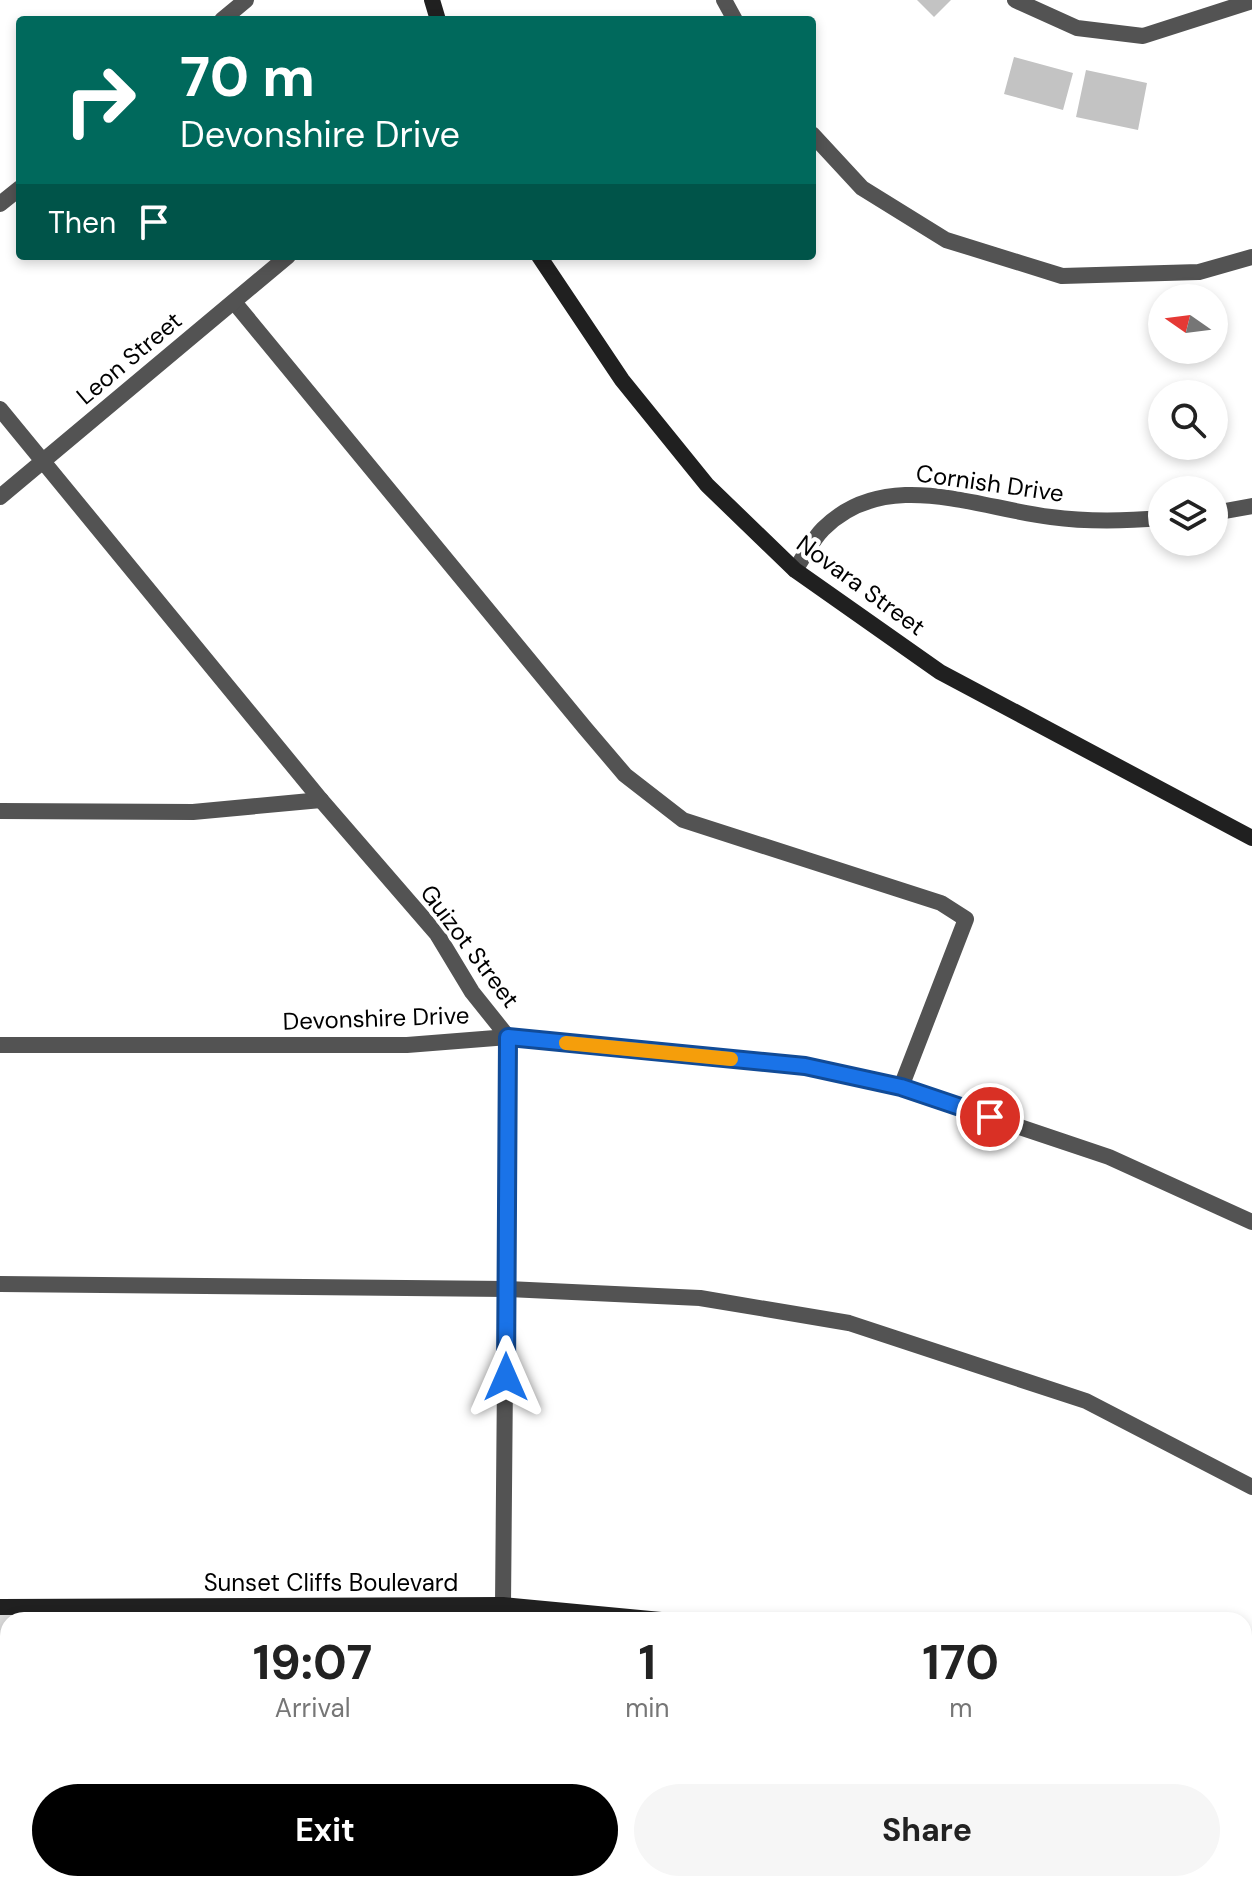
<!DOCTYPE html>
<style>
:root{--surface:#fff;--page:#f6f6f6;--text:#222;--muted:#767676;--accent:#000}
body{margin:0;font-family:"DM Sans",sans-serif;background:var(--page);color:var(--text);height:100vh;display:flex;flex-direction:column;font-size:30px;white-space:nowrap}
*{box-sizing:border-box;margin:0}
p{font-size:26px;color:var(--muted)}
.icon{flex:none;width:44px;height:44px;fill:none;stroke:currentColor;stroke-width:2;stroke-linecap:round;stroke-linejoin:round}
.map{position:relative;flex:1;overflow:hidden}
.side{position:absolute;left:0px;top:1612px;width:1252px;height:280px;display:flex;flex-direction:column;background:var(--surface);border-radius:24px 24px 0 0;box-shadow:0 4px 12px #0003}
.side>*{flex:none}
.top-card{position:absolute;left:16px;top:16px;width:800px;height:244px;border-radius:8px;box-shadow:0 4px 12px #0003;background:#00695c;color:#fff;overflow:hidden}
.needle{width:52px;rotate:284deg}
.buttons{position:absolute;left:1148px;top:284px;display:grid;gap:16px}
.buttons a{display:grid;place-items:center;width:80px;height:80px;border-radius:50%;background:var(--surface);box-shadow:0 4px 12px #0003;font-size:40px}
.pin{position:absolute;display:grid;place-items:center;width:68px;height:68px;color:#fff;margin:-34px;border:4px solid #fff;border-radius:50%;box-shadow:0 2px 8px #0007}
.me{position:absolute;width:88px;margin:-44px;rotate:0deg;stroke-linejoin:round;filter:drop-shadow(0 0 6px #0008)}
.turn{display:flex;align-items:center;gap:28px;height:168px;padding:0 32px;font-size:36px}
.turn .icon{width:104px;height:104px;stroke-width:2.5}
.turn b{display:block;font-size:56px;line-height:68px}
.then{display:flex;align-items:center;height:76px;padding:0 32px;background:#0003;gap:16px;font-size:30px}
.eta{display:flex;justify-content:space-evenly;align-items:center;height:136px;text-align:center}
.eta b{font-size:48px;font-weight:700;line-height:56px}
.primary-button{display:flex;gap:16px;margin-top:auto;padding:16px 32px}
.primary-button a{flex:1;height:92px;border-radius:48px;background:var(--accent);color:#fff;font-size:32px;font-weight:700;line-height:92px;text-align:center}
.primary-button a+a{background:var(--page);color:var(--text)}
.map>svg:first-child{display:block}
.green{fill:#dadada}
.water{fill:#a1a1a1}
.building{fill:#c3c3c3}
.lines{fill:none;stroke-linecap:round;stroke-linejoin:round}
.path{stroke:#757575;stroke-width:5;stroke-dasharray:2 4;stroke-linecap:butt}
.lane{stroke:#535353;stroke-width:16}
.street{stroke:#535353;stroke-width:16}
.secondary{stroke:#202020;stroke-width:16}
.route-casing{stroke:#114b97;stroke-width:20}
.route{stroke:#1a73e8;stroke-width:14}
.slow{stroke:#f59e0b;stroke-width:14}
.labels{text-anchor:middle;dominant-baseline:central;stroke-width:8;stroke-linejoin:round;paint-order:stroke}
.street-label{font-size:24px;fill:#000;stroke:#fff}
</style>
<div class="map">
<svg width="1252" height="1892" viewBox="0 0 1252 1892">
<rect width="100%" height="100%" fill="#fff"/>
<path class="green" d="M 0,1603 L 515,1608 L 511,1620 L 8,1620 L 8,1829 L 0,1832 Z
M 690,1884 L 825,1884 L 831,1892 L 697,1892 Z"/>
<path class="water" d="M 8,1829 L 8,1884 L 690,1884 L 697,1892 L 0,1892 L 0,1832 Z"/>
<path class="building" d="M 917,0 L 951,0 L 934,17 Z
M 1014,57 L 1073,73 L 1063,110 L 1004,94 Z
M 1086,70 L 1147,83 L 1138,130 L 1076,117 Z"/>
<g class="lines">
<path class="path" d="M 0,1678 L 8,1677
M 0,1699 L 8,1696
M 882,1884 L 889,1892"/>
<path class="lane" d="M 222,20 L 246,0
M 0,204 L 20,188
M 234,302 L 585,728 L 625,775 L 683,820 L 941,903 L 966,919 L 901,1087
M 0,811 L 193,812 L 321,800
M 0,1284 L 507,1289 L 700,1298 L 849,1323 L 1086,1401 L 1252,1487"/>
<path class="street" d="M 724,0 L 735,20
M 1015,0 L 1077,28 L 1143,36 L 1252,1
M 812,134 L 862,188 L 946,240 L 1062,276 L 1199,272 L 1252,257
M 0,409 L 321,800 L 437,934 L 472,992 L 508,1037 L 503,1605
M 0,497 L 288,256
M 1214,513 L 1252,506
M 795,570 C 804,557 812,540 823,529 C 886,466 976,508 1051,517 C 1088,522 1126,521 1162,518
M 0,1045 L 407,1045 L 508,1037 L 805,1066 L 901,1087 L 1109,1157 L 1252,1222"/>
<path class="secondary" d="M 432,0 L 438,20
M 539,256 L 622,380 L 707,485 L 795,570 L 940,672 L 1252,838
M 0,1607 L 503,1605 L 661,1620
M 1244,1843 L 1252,1847
M 920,1884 L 927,1892"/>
</g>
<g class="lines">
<defs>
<path id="route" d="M 506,1377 L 508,1037 L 805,1066 L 901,1087 L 990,1117"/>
</defs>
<use href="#route" class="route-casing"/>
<use href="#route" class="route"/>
<path class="slow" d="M 566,1043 L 731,1059"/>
</g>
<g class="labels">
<g class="street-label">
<text transform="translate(129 358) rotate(-40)">Leon Street</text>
<text transform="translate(990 483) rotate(8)">Cornish Drive</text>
<text transform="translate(861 585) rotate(36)">Novara Street</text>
<text transform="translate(470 946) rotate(53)">Guizot Street</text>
<text transform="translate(376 1018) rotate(-2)">Devonshire Drive</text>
<text x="331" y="1582">Sunset Cliffs Boulevard</text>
</g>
</g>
</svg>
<div class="buttons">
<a><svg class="needle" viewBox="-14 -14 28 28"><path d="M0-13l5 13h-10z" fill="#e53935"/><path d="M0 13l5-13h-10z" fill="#767676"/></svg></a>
<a><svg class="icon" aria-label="search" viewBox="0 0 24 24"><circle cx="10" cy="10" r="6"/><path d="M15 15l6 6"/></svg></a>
<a><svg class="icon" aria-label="layers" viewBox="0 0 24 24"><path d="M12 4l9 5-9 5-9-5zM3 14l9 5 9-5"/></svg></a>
</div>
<div class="pin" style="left:990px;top:1117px;background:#d93025"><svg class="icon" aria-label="arrive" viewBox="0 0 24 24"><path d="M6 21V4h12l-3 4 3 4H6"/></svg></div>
<svg class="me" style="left:506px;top:1377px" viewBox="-20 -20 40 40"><path d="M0-17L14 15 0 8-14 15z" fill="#1a73e8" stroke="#fff" stroke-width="4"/></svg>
<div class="top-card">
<div class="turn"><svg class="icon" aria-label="right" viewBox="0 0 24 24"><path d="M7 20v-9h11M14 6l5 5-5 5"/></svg><div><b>70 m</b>Devonshire Drive</div></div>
<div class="then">Then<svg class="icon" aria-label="arrive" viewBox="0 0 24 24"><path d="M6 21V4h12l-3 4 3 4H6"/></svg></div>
</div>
<section class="side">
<div class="eta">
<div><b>19:07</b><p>Arrival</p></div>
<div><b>1</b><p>min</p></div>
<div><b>170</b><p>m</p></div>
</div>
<div class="primary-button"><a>Exit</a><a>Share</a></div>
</section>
</div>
